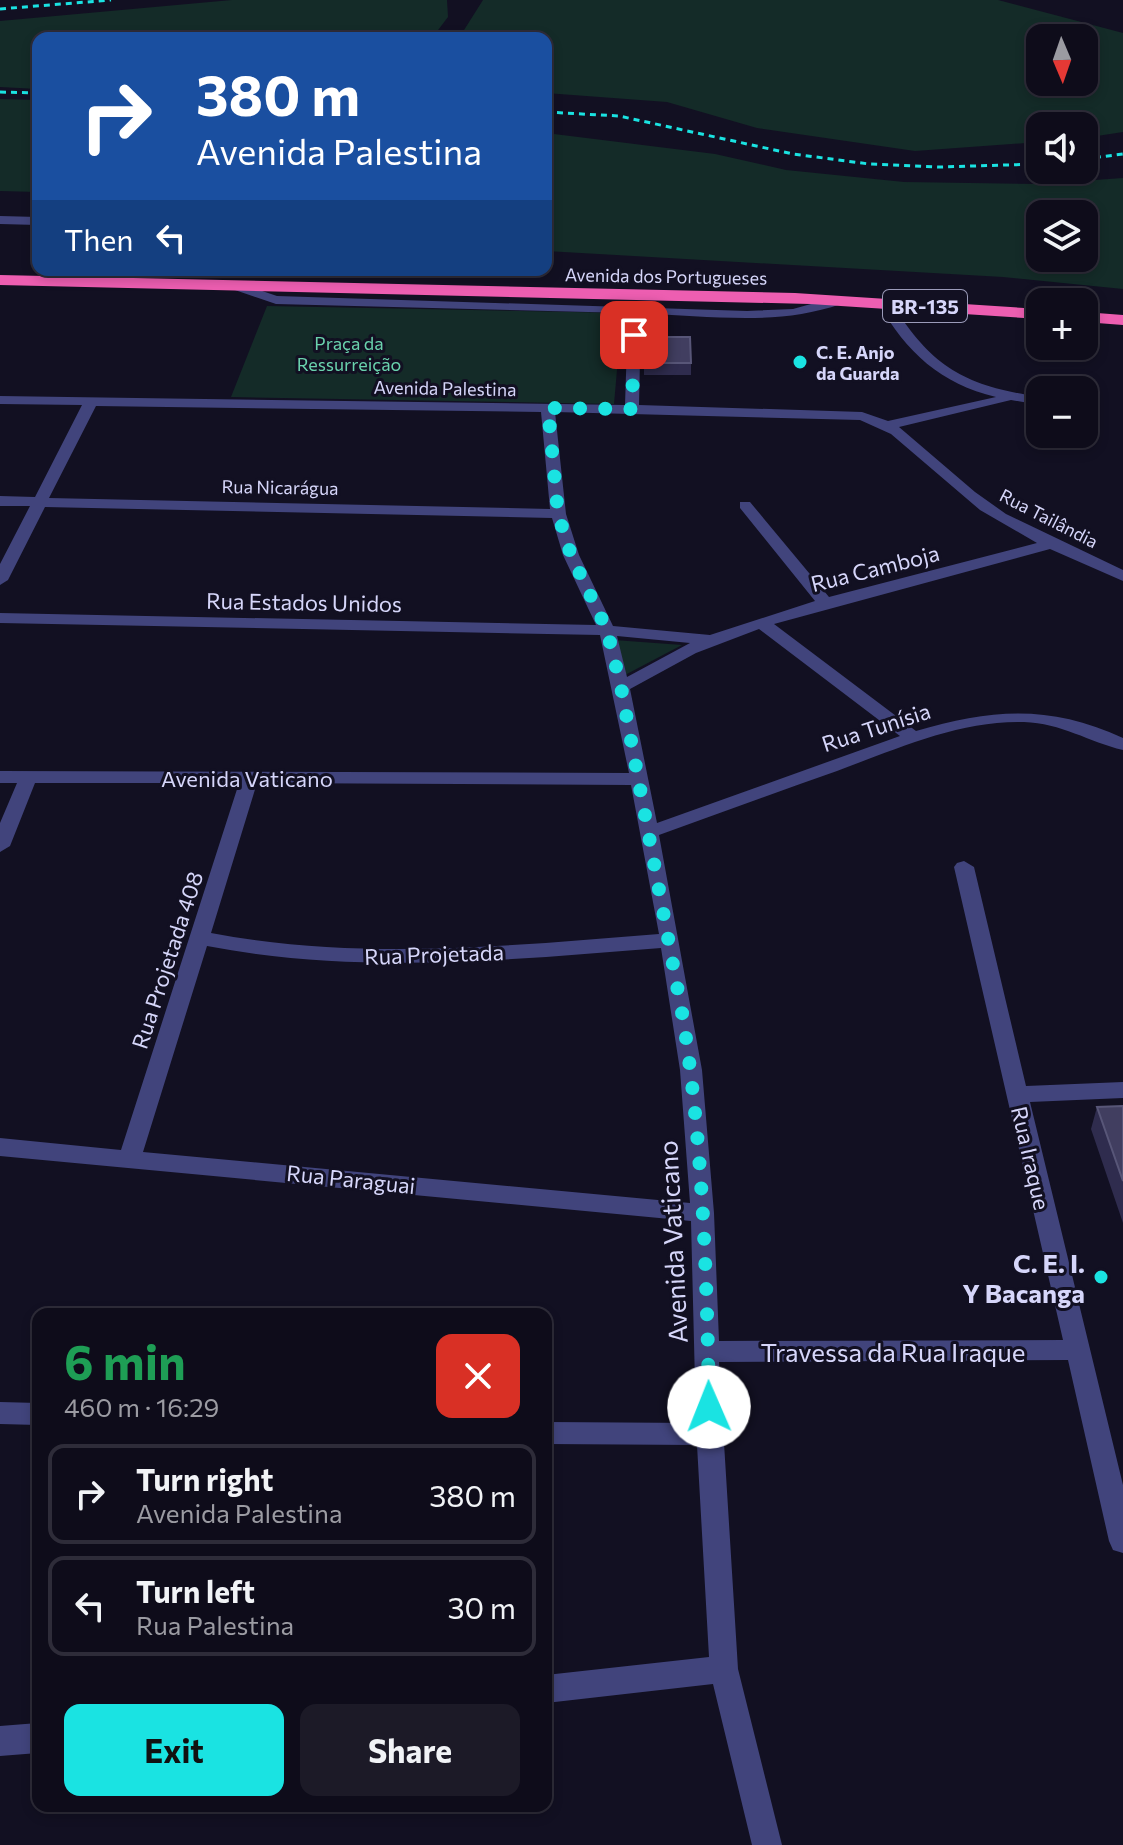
<!DOCTYPE html>
<meta charset="utf-8">
<style>
:root{--surface:#0e0c1a;--page:#1c1a27;--text:#f1f3f6;--muted:#9b9ba2;--line:#2e2c39;--accent:#1ae3e2}
body{margin:0;font-family:Commissioner,sans-serif;background:var(--page);color:var(--text);height:100vh;display:flex;flex-direction:column;font-size:30px;white-space:nowrap}
*{box-sizing:border-box;margin:0}
p{font-size:26px;color:var(--muted)}
.icon{flex:none;width:44px;height:44px;fill:none;stroke:currentColor;stroke-width:2;stroke-linecap:round;stroke-linejoin:round}
.map{position:relative;flex:1;overflow:hidden}
.panel{position:absolute;left:32px;top:1308px;width:520px;height:504px;display:flex;flex-direction:column;background:var(--surface);border-radius:16px;box-shadow:0 4px 12px #0003,0 0 0 2px var(--line)}
.panel>*{flex:none}
.banner{position:absolute;left:32px;top:32px;width:520px;height:244px;border-radius:16px;box-shadow:0 4px 12px #0003,0 0 0 2px var(--line);background:#1a4fa0;color:#fff;overflow:hidden}
.needle{width:52px;rotate:178deg}
.controls{position:absolute;left:1026px;top:24px;display:grid;gap:16px}
.controls a{display:grid;place-items:center;width:72px;height:72px;border-radius:16px;background:var(--surface);box-shadow:0 4px 12px #0003,0 0 0 2px var(--line);font-size:40px}
.pin{position:absolute;display:grid;place-items:center;width:68px;height:68px;color:#fff;margin:-34px;border-radius:16px;box-shadow:0 4px 12px #0006}
.me{position:absolute;width:88px;margin:-44px;rotate:359deg;stroke-linejoin:round;filter:drop-shadow(0 0 6px #0008)}
.turn{display:flex;align-items:center;gap:28px;height:168px;padding:0 32px;font-size:36px}
.turn .icon{width:104px;height:104px;stroke-width:2.5}
.turn b{display:block;font-size:56px;line-height:68px}
.then{display:flex;align-items:center;height:76px;padding:0 32px;background:#0003;gap:16px;font-size:30px}
.round{display:grid;place-items:center;flex:none;width:84px;height:84px;border-radius:16px;background:var(--page)}
.head{display:flex;align-items:center;justify-content:space-between;height:136px;padding:0 32px}
h1{font-size:48px;font-weight:700;line-height:60px;color:#1e9e55}
.cta{display:flex;gap:16px;margin-top:auto;padding:16px 32px}
.cta a{flex:1;height:92px;border-radius:16px;background:var(--accent);color:#111;font-size:32px;font-weight:700;line-height:92px;text-align:center}
.cta a+a{background:var(--page);color:var(--text)}
ul{padding:0;list-style:none}
li{display:flex;align-items:center;gap:24px;height:100px;margin:0 16px 12px;padding:0 16px;border:4px solid var(--line);border-radius:16px}
li div{flex:1}
li b{display:block;font-size:30px}
li em{font-style:normal}
.map>svg:first-child{display:block}
.green{fill:#142b28;fill-rule:evenodd}
.lines{fill:none;stroke-linecap:round;stroke-linejoin:round}
.minor{fill:#41447c;fill-rule:evenodd}
.highway{fill:#ed5eb1;fill-rule:evenodd}
.rail{stroke:#1ae3e2;stroke-width:3;stroke-dasharray:6 5;stroke-linecap:butt}
.wall{fill:#2f2c4e}
.building{fill:#413e60;stroke:#585678;stroke-width:2}
.route{stroke:#1ae3e2;stroke-width:14;stroke-dasharray:0 25.2}
.poi-dot{fill:#1ae3e2;stroke:#121022;stroke-width:3}
.labels{text-anchor:middle;dominant-baseline:central;stroke-width:6;stroke-linejoin:round;paint-order:stroke}
.far-street-label{font-size:18px;fill:#d6d6fa;stroke:#121022}
.far-park-label{font-size:18px;fill:#6ad2ad;stroke:#121022}
.far-poi-label{font-size:18px;font-weight:bold;fill:#d6d6fa;stroke:#121022;text-anchor:start}
.shield{fill:#121022;stroke:#9b9bb9;stroke-width:2}
.shield-label{font-size:20px;font-weight:bold;fill:#d6d6fa}
.street-label{font-size:22px;fill:#d6d6fa;stroke:#121022}
.near-street-label{font-size:26px;fill:#d6d6fa;stroke:#121022}
.near-poi-label{font-size:26px;font-weight:bold;fill:#d6d6fa;stroke:#121022;text-anchor:end}
</style>
<div class="map">
<svg width="1123" height="1845" viewBox="0 0 1123 1845">
<rect width="100%" height="100%" fill="#121022"/>
<path class="green" d="M 232,0 L 447,0 L 448,17 L 432,38 L 38,38 L 38,89 L 0,87 L 0,21 Z
M 483,0 L 998,0 L 1123,33 L 1123,132 L 1084,138 L 1084,126 L 1040,126 L 1040,142 L 915,151 L 757,128 L 667,102 L 546,93 L 546,38 L 459,38 ZM 1084,38 L 1084,82 L 1040,82 L 1040,38 Z
M 0,99 L 38,100 L 38,192 L 0,191 Z
M 546,133 L 715,154 L 786,170 L 904,182 L 1039,184 L 1123,178 L 1123,289 L 1003,277 L 546,251 ZM 1040,214 L 1084,214 L 1084,258 L 1040,258 Z
M 267,306 L 622,313 L 614,404 L 231,397 Z
M 614,640 L 682,645 L 623,676 Z"/>
<g class="lines">
<path class="minor" d="M 0,216 L 38,217 L 38,225 L 0,224 Z
M 236,282 L 277,296 L 747,311 L 793,309 L 836,297 L 842,301 L 841,304 C 775,327 709,315 641,314 L 639,405 L 862,412 L 888,421 L 996,397 C 941,384 906,352 879,304 L 890,301 C 932,367 962,385 1040,397 L 1040,405 L 1011,400 L 899,427 L 975,492 L 1006,514 L 1123,570 L 1123,581 L 1050,549 L 774,624 L 916,731 C 991,709 1050,704 1123,738 L 1123,750 C 1089,742 1061,723 1024,722 C 960,720 896,749 837,771 C 777,792 718,814 659,835 L 702,1070 L 714,1213 L 719,1341 L 1063,1340 L 954,867 L 957,863 L 964,861 L 974,867 L 1026,1086 L 1123,1082 L 1123,1098 L 1030,1102 L 1123,1485 L 1123,1553 L 1113,1550 L 1109,1541 L 1068,1360 L 719,1362 L 738,1669 L 782,1845 L 752,1845 L 713,1684 L 546,1703 L 546,1675 L 709,1657 L 697,1445 L 546,1444 L 546,1422 L 696,1423 L 691,1221 L 0,1156 L 0,1138 L 121,1150 L 239,783 L 35,783 L 10,846 L 0,852 L 0,823 L 17,783 L 0,783 L 0,771 L 629,773 L 600,635 L 0,623 L 0,613 L 596,625 L 563,555 L 552,518 L 45,507 L 8,580 L 0,585 L 0,564 L 30,506 L 0,506 L 0,496 L 35,497 L 82,405 L 0,404 L 0,396 L 625,405 L 628,313 L 276,304 L 232,289 L 230,286 ZM 96,406 L 541,412 L 550,509 L 49,498 ZM 555,412 L 860,420 L 891,434 L 980,510 L 1037,543 L 829,597 L 750,502 L 740,502 L 740,508 L 815,601 L 710,635 L 613,626 L 579,555 L 566,514 ZM 759,629 L 900,736 L 657,823 L 630,689 L 696,653 ZM 617,636 L 690,643 L 627,677 ZM 257,783 L 631,785 L 659,934 C 509,946 360,961 211,933 ZM 207,946 C 358,975 509,960 661,948 L 680,1070 L 690,1203 L 143,1152 Z
M 0,1402 L 38,1403 L 38,1425 L 0,1424 Z
M 38,1723 L 38,1753 L 0,1756 L 0,1726 Z"/>
<path class="highway" d="M 283,270 L 345,270 L 346,272 C 335,280 294,278 283,270 Z
M 0,275 L 795,293 L 1040,309 L 1040,319 L 810,304 L 0,285 Z
M 1084,312 L 1123,315 L 1123,325 L 1084,322 Z"/>
<path class="rail" d="M 0,9 L 111,0
M 0,92 L 38,93
M 546,112 L 619,116 L 793,154 L 869,164 L 939,167 L 1040,164
M 1084,159 L 1123,154"/>
</g>
<path class="wall" d="M 644,337 L 691,363 L 691,375 L 644,375 Z
M 1123,1106 L 1123,1223 L 1091,1129 L 1097,1107 Z"/>
<path class="building" d="M 644,337 L 690,337 L 691,363 L 644,363 Z
M 1123,1106 L 1123,1181 L 1097,1107 Z"/>
<g class="lines">
<path class="route" d="M 634,335 L 632,409 L 548,408 L 558,514 L 571,555 L 607,630 L 621,687 L 683,1018 C 703,1146 707,1278 709,1407"/>
</g>
<g class="poi-dot">
<circle cx="800" cy="362" r="8"/>
<circle cx="1101" cy="1277" r="8"/>
</g>
<g class="labels">
<g class="far-street-label">
<text transform="translate(666 276) rotate(1)">Avenida dos Portugueses</text>
<text transform="translate(445 388) rotate(1)">Avenida Palestina</text>
<text transform="translate(280 487) rotate(1)">Rua Nicarágua</text>
<text transform="translate(1049 518) rotate(27)">Rua Tailândia</text>
</g>
<g class="far-park-label">
<text x="349" y="343">Praça da<tspan x="349" dy="21">Ressurreição</tspan></text>
</g>
<g class="far-poi-label">
<text x="816" y="352">C. E. Anjo<tspan x="816" dy="21">da Guarda</tspan></text>
</g>
<rect class="shield" x="883" y="290" width="84" height="32" rx="6"/>
<g class="shield-label">
<text x="925" y="306">BR-135</text>
</g>
<g class="street-label">
<text transform="translate(875 568) rotate(-14)">Rua Camboja</text>
<text transform="translate(304 602) rotate(1)">Rua Estados Unidos</text>
<text transform="translate(876 727) rotate(-18)">Rua Tunísia</text>
<text x="247" y="778">Avenida Vaticano</text>
<text transform="translate(434 954) rotate(-2)">Rua Projetada</text>
<text transform="translate(167 960) rotate(-72)">Rua Projetada 408</text>
<text transform="translate(1031 1158) rotate(77)">Rua Iraque</text>
<text transform="translate(351 1179) rotate(6)">Rua Paraguai</text>
</g>
<g class="near-street-label">
<text transform="translate(672 1242) rotate(-93)">Avenida Vaticano</text>
<text x="893" y="1351">Travessa da Rua Iraque</text>
</g>
<g class="near-poi-label">
<text x="1085" y="1262">C. E. I.<tspan x="1085" dy="30">Y Bacanga</tspan></text>
</g>
</g>
</svg>
<div class="controls">
<a><svg class="needle" viewBox="-14 -14 28 28"><path d="M0-13l5 13h-10z" fill="#e53935"/><path d="M0 13l5-13h-10z" fill="#9b9ba2"/></svg></a>
<a><svg class="icon" aria-label="sound" viewBox="0 0 24 24"><path d="M4 9h4l5-4v14l-5-4H4zM17 9q2 3 0 6"/></svg></a>
<a><svg class="icon" aria-label="layers" viewBox="0 0 24 24"><path d="M12 4l9 5-9 5-9-5zM3 14l9 5 9-5"/></svg></a>
<a>+</a>
<a>−</a>
</div>
<div class="pin" style="left:634px;top:335px;background:#d93025"><svg class="icon" aria-label="arrive" viewBox="0 0 24 24"><path d="M6 21V4h12l-3 4 3 4H6"/></svg></div>
<svg class="me" style="left:709px;top:1407px" viewBox="-20 -20 40 40"><circle r="19" fill="#fff"/><path d="M0-13L10 11 0 6-10 11z" fill="#1ae3e2"/></svg>
<div class="banner">
<div class="turn"><svg class="icon" aria-label="right" viewBox="0 0 24 24"><path d="M7 20v-9h11M14 6l5 5-5 5"/></svg><div><b>380 m</b>Avenida Palestina</div></div>
<div class="then">Then<svg class="icon" aria-label="left" viewBox="0 0 24 24"><path d="M17 20v-9H6M10 6l-5 5 5 5"/></svg></div>
</div>
<section class="panel">
<div class="head"><div><h1>6 min</h1><p>460 m · 16:29</p></div><a class="round" style="background:#d93025;color:#fff"><svg class="icon" aria-label="close" viewBox="0 0 24 24"><path d="M6 6l12 12M18 6L6 18"/></svg></a></div>
<ul>
<li><svg class="icon" aria-label="right" viewBox="0 0 24 24"><path d="M7 20v-9h11M14 6l5 5-5 5"/></svg><div><b>Turn right</b><p>Avenida Palestina</p></div><em>380 m</em></li>
<li><svg class="icon" aria-label="left" viewBox="0 0 24 24"><path d="M17 20v-9H6M10 6l-5 5 5 5"/></svg><div><b>Turn left</b><p>Rua Palestina</p></div><em>30 m</em></li>
</ul>
<div class="cta"><a>Exit</a><a>Share</a></div>
</section>
</div>
